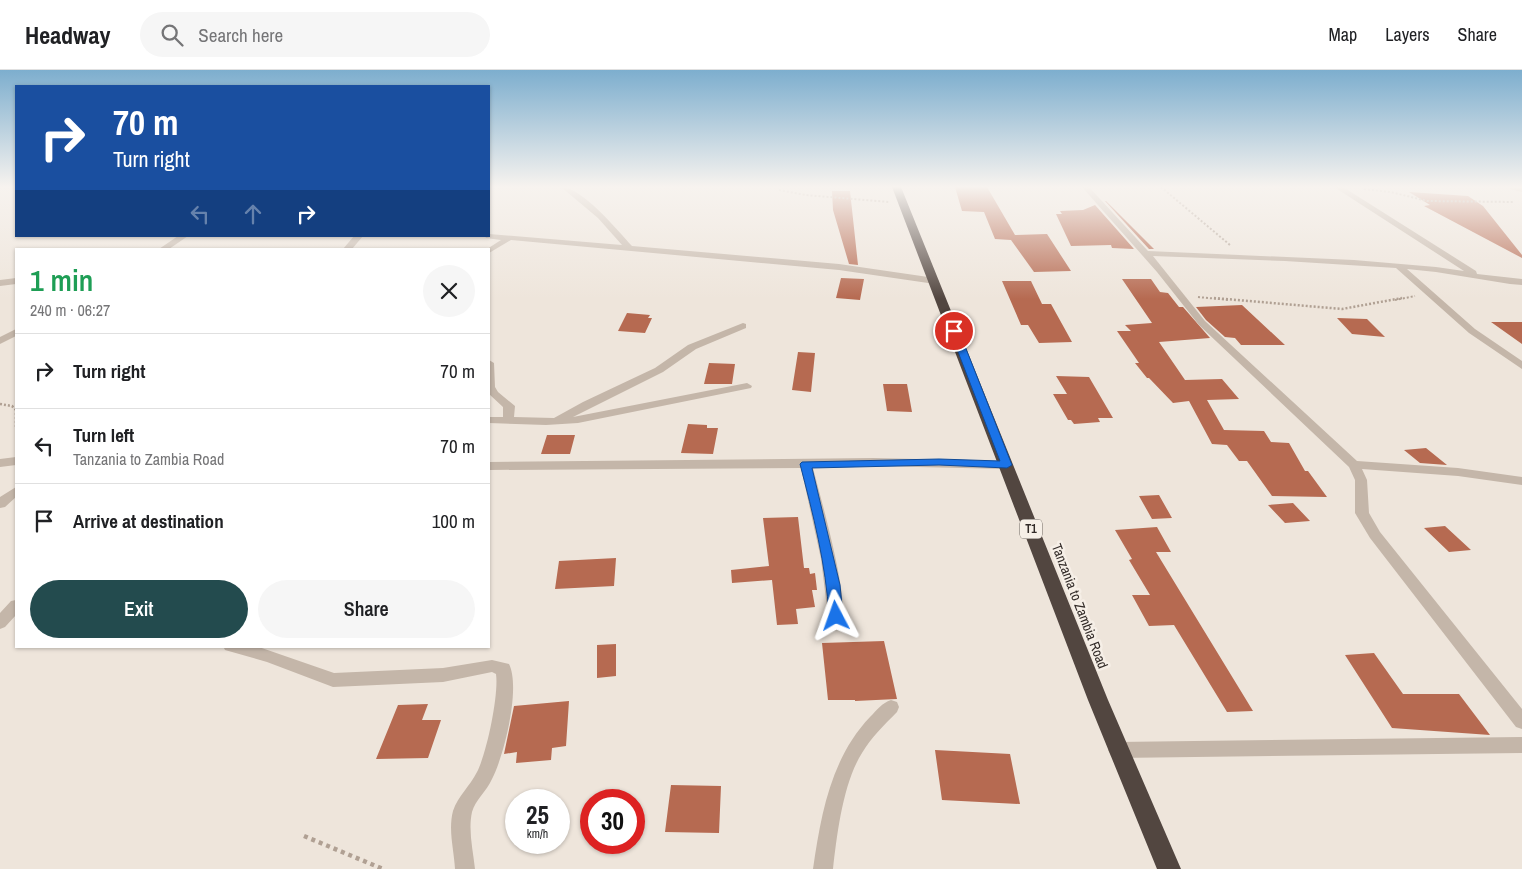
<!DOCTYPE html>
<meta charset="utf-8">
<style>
:root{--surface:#fff;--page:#f6f6f6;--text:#202124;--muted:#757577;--line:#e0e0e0;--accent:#234b4e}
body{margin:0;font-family:"Archivo Narrow",sans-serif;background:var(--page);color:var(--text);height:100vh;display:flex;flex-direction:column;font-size:19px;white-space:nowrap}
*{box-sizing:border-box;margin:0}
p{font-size:16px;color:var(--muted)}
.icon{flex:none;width:28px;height:28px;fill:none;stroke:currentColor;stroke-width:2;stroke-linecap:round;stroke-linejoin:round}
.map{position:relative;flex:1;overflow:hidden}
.panel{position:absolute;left:15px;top:178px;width:475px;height:400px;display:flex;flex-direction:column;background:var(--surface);border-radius:0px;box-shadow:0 1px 4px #0004}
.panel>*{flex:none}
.guide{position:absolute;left:15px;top:15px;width:475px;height:152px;border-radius:0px;box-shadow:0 1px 4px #0004;background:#1a4fa0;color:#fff;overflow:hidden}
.speed{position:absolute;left:505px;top:719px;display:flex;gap:10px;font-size:25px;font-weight:700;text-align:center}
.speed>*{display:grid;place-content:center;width:65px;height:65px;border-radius:50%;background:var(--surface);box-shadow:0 1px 4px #0004;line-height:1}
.speed small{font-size:12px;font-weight:400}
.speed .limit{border:8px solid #d22;background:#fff;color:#111}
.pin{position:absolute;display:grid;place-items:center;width:42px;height:42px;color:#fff;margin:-21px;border:2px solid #fff;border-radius:50%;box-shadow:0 1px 5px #0007}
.me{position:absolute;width:55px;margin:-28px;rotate:356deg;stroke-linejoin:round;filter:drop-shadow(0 0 4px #0008)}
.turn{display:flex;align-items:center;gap:18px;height:105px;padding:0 15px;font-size:22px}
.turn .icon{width:65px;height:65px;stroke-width:2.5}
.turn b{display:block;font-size:35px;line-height:42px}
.lanes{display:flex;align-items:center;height:48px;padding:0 15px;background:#0003;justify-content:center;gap:25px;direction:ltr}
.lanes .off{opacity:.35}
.round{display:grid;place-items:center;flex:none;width:52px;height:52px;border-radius:26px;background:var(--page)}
.summary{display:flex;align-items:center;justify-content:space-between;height:85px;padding:0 15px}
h1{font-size:30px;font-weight:600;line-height:38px;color:#1e9e55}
.button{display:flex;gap:10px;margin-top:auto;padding:10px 15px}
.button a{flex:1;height:58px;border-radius:30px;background:var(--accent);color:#fff;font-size:20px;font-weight:600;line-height:58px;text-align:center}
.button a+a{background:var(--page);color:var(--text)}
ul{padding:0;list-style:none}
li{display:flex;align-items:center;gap:15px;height:75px;padding:0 15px;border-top:1px solid var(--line)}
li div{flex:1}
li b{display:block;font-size:19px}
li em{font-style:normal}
header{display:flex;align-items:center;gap:30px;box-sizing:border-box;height:70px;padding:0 25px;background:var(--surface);border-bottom:1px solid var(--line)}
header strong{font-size:24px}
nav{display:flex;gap:28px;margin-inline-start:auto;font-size:18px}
.search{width:350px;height:45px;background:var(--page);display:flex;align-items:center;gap:12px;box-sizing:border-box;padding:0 18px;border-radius:28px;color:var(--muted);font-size:19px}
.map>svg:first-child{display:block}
.building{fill:#b66a51}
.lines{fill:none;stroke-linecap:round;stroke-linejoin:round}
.path-far2{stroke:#b0a093;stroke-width:2;stroke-dasharray:2 2;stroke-linecap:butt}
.path-far1{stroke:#b0a093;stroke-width:2.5;stroke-dasharray:2 2;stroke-linecap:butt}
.path{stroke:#b0a093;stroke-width:4.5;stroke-dasharray:4 4;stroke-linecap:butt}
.minor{fill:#c4b6a9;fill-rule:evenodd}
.highway{fill:#524640;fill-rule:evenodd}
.route{fill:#1a73e8;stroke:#114b97}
.labels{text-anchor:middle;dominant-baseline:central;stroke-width:5;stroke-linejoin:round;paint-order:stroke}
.shield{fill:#f6efe7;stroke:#6d6661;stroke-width:1}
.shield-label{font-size:12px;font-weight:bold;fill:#322b28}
.street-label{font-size:14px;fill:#322b28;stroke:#f6efe7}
</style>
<header>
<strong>Headway</strong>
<div class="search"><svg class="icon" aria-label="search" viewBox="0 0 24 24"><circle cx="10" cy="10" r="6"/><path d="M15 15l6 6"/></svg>Search here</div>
<nav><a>Map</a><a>Layers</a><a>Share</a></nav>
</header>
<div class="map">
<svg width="1522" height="799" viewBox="0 0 1522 799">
<rect width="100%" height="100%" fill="#eee5db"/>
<path class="building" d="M 955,117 L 987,117 L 1015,165 L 1047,164 L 1071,201 L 1034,202 L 1011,170 L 995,169 L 984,142 L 962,141 Z
M 832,121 L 850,121 L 858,195 L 849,194 L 833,140 Z
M 1409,122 L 1468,126 L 1483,136 L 1522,185 L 1522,188 L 1424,136 L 1430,135 Z
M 1105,131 L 1106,131 L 1154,179 L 1149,179 Z
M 1095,135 L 1134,179 L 1112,178 L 1111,175 L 1071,176 L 1056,144 L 1062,144 L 1060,141 L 1083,140 Z
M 841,208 L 864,209 L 860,230 L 836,228 Z
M 1122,209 L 1151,209 L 1160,222 L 1168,223 L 1179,237 L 1183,237 L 1210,268 L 1159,272 L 1185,310 L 1222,309 L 1239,329 L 1207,330 L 1224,360 L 1264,361 L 1271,372 L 1289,373 L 1305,401 L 1308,401 L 1327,427 L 1272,426 L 1247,391 L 1239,391 L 1227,375 L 1212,374 L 1189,331 L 1173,333 L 1149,308 L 1147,308 L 1135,293 L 1139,293 L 1117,261 L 1131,261 L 1125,255 L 1152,253 Z
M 1002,211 L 1031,211 L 1042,234 L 1051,234 L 1072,272 L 1039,273 L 1028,255 L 1021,255 Z
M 1242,235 L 1285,275 L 1241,275 L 1235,268 L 1225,267 L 1206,250 L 1196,237 Z
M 627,243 L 650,245 L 648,248 L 652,248 L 645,263 L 618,261 Z
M 1337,248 L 1367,249 L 1385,267 L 1352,264 Z
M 1491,252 L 1522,252 L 1522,274 Z
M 798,282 L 815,283 L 811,322 L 792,320 Z
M 709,293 L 735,294 L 732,314 L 704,314 Z
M 1056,306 L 1089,307 L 1113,348 L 1098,348 L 1100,352 L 1074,354 L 1071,350 L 1068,350 L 1053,324 L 1067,324 Z
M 883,314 L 907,314 L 912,342 L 887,341 Z
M 688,354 L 707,355 L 707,358 L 718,358 L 713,384 L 681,383 Z
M 547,365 L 575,365 L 570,384 L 541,384 Z
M 1426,378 L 1447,395 L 1420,393 L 1404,380 Z
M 1159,425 L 1172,448 L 1152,449 L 1139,426 Z
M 1293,433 L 1310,451 L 1285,453 L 1268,435 Z
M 798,447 L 804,498 L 809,498 L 810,504 L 815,503 L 817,520 L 812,520 L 815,537 L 796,539 L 798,554 L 777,555 L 772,510 L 732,513 L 731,500 L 769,496 L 763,448 Z
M 1445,456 L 1471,480 L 1449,482 L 1424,458 Z
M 1157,457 L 1171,482 L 1156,482 L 1253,641 L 1227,642 L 1174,555 L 1149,556 L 1132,525 L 1150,525 L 1129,490 L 1132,489 L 1115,460 Z
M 616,488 L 614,516 L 555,519 L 559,491 Z
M 884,571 L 897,629 L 855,631 L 855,630 L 828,630 L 822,573 Z
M 616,574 L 616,606 L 597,608 L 597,575 Z
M 1374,583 L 1403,624 L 1459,624 L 1490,665 L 1392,658 L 1345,585 Z
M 569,631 L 566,676 L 552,678 L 551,690 L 516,693 L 517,682 L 504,684 L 514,636 Z
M 428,634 L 422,650 L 441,650 L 428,688 L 376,689 L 398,635 Z
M 935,680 L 1010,684 L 1020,734 L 942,730 Z
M 671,715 L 721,716 L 719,763 L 665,762 Z"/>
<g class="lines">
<path class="path-far2" d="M 1161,117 L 1230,175
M 1364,119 L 1391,122 L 1427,131 L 1514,132
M 779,120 L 806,125 L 889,132
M 1198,227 L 1229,230
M 1395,230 L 1415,226"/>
<path class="path-far1" d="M 1214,228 L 1342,239 L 1402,228
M 0,334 L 12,336 L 16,340
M 16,343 L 16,357"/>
<path class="path" d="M 304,766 L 383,799"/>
<path class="minor" d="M 561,117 C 582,117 617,160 632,176 L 839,194 L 935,208 L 939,211 L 935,214 L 839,200 L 511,170 L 489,183 L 489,179 L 487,179 L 501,170 L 486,168 L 485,166 L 489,166 L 489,164 L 622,175 L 598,148 Z
M 1082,117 L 1089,117 L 1148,181 L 1354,190 L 1436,197 L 1464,201 L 1334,117 L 1343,117 L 1476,201 L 1477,204 L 1522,209 L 1522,215 L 1510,214 L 1436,202 L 1407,199 L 1475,259 L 1522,291 L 1522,299 L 1469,263 L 1396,198 L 1285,191 L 1153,186 L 1205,251 L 1357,391 L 1458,398 L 1522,407 L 1522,415 L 1458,406 L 1362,399 L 1367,410 L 1369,443 L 1380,462 L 1522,639 L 1522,659 L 1516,657 L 1370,468 L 1355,443 L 1355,410 L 1349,397 L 1199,255 L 1157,202 Z
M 1510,117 L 1522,118 L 1522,122 L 1510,119 Z
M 178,166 L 188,166 L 169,179 L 159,179 Z
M 354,166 L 363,166 L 352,179 L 343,179 Z
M 16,208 L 16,214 L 0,216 L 0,210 Z
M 743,253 L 746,254 L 746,258 L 696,279 L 663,302 L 573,347 L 747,313 L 752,316 L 751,318 L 578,353 L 546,355 L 489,353 L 489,347 L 503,347 L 503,337 L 489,324 L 489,290 L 494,293 L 495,317 L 498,322 L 515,336 L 514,347 L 554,348 L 583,332 L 655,298 L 688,275 Z
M 16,259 L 16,266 L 0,274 L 0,267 Z
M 16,387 L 16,395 L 0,397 L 0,389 Z
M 873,388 L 1007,391 L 1013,395 L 1007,399 L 873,396 L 813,398 C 819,422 851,533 841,550 L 836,552 L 831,550 L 828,546 L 821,489 L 801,398 L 489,400 L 489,392 Z
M 16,417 L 16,427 L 5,437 L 0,438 L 0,427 Z
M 16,530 L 16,545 L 5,557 L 0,559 L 0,543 L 11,531 Z
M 223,576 L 256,576 L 334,603 L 443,598 L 492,590 L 509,594 C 521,618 504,686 492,709 C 487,721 475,730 472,742 C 468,760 473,780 475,799 L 455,799 C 454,780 448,760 453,741 C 458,726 470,716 477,702 C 487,683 499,624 496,604 L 492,602 L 443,612 L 333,617 L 267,592 L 225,580 Z
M 891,630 L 897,632 L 899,637 L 897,642 C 884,655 871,668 862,683 C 843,713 837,764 833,799 L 813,799 C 821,744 831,688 870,647 C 877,640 882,633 891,630 Z
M 1522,667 L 1522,683 L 1117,688 L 1111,686 L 1108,680 L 1111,674 L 1117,672 Z"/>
<path class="highway" d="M 892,117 L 901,117 L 1108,630 L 1181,799 L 1157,799 L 1088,630 Z"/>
</g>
<linearGradient id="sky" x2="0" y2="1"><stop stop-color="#7daece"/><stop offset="0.51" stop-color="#f7f3ef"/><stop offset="1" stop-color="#f7f3ef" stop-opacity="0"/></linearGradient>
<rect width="1522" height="229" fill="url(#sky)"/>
<path class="route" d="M 951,259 L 954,259 L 959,261 L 1012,395 L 1007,398 L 939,395 L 812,398 L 840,515 L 843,546 L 841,549 L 836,551 L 831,549 L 829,546 C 826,494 813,444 800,394 L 802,392 L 939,389 L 1000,391 L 950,261 Z"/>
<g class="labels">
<rect class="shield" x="1020" y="449.5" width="22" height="19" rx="4"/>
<g class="shield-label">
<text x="1031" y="459">T1</text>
</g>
<g class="street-label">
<text transform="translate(1080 536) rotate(69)">Tanzania to Zambia Road</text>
</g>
</g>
</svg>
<div class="speed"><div>25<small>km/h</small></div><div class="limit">30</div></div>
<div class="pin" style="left:954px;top:261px;background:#d93025"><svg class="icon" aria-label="arrive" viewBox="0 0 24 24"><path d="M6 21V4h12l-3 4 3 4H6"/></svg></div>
<svg class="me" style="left:836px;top:546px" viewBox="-20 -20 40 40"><path d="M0-17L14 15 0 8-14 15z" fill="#1a73e8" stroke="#fff" stroke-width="4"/></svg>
<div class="guide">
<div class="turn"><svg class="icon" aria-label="right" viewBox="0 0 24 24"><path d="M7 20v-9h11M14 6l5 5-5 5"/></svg><div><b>70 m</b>Turn right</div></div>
<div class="lanes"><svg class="icon off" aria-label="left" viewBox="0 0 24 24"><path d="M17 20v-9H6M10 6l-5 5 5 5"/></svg><svg class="icon off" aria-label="ahead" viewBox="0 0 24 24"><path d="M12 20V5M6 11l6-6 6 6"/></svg><svg class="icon" aria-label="right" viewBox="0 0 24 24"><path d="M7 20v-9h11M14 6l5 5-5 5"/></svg></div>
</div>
<section class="panel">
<div class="summary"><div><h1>1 min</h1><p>240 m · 06:27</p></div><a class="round"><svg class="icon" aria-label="close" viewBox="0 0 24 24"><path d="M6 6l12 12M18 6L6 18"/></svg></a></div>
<ul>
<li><svg class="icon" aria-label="right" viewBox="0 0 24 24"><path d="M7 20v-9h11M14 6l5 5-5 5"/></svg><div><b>Turn right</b></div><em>70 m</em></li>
<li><svg class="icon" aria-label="left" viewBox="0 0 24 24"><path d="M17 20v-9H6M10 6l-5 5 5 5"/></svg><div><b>Turn left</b><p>Tanzania to Zambia Road</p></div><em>70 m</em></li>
<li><svg class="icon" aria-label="arrive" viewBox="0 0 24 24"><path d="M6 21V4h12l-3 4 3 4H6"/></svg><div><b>Arrive at destination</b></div><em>100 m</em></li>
</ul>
<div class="button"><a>Exit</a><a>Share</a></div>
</section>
</div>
